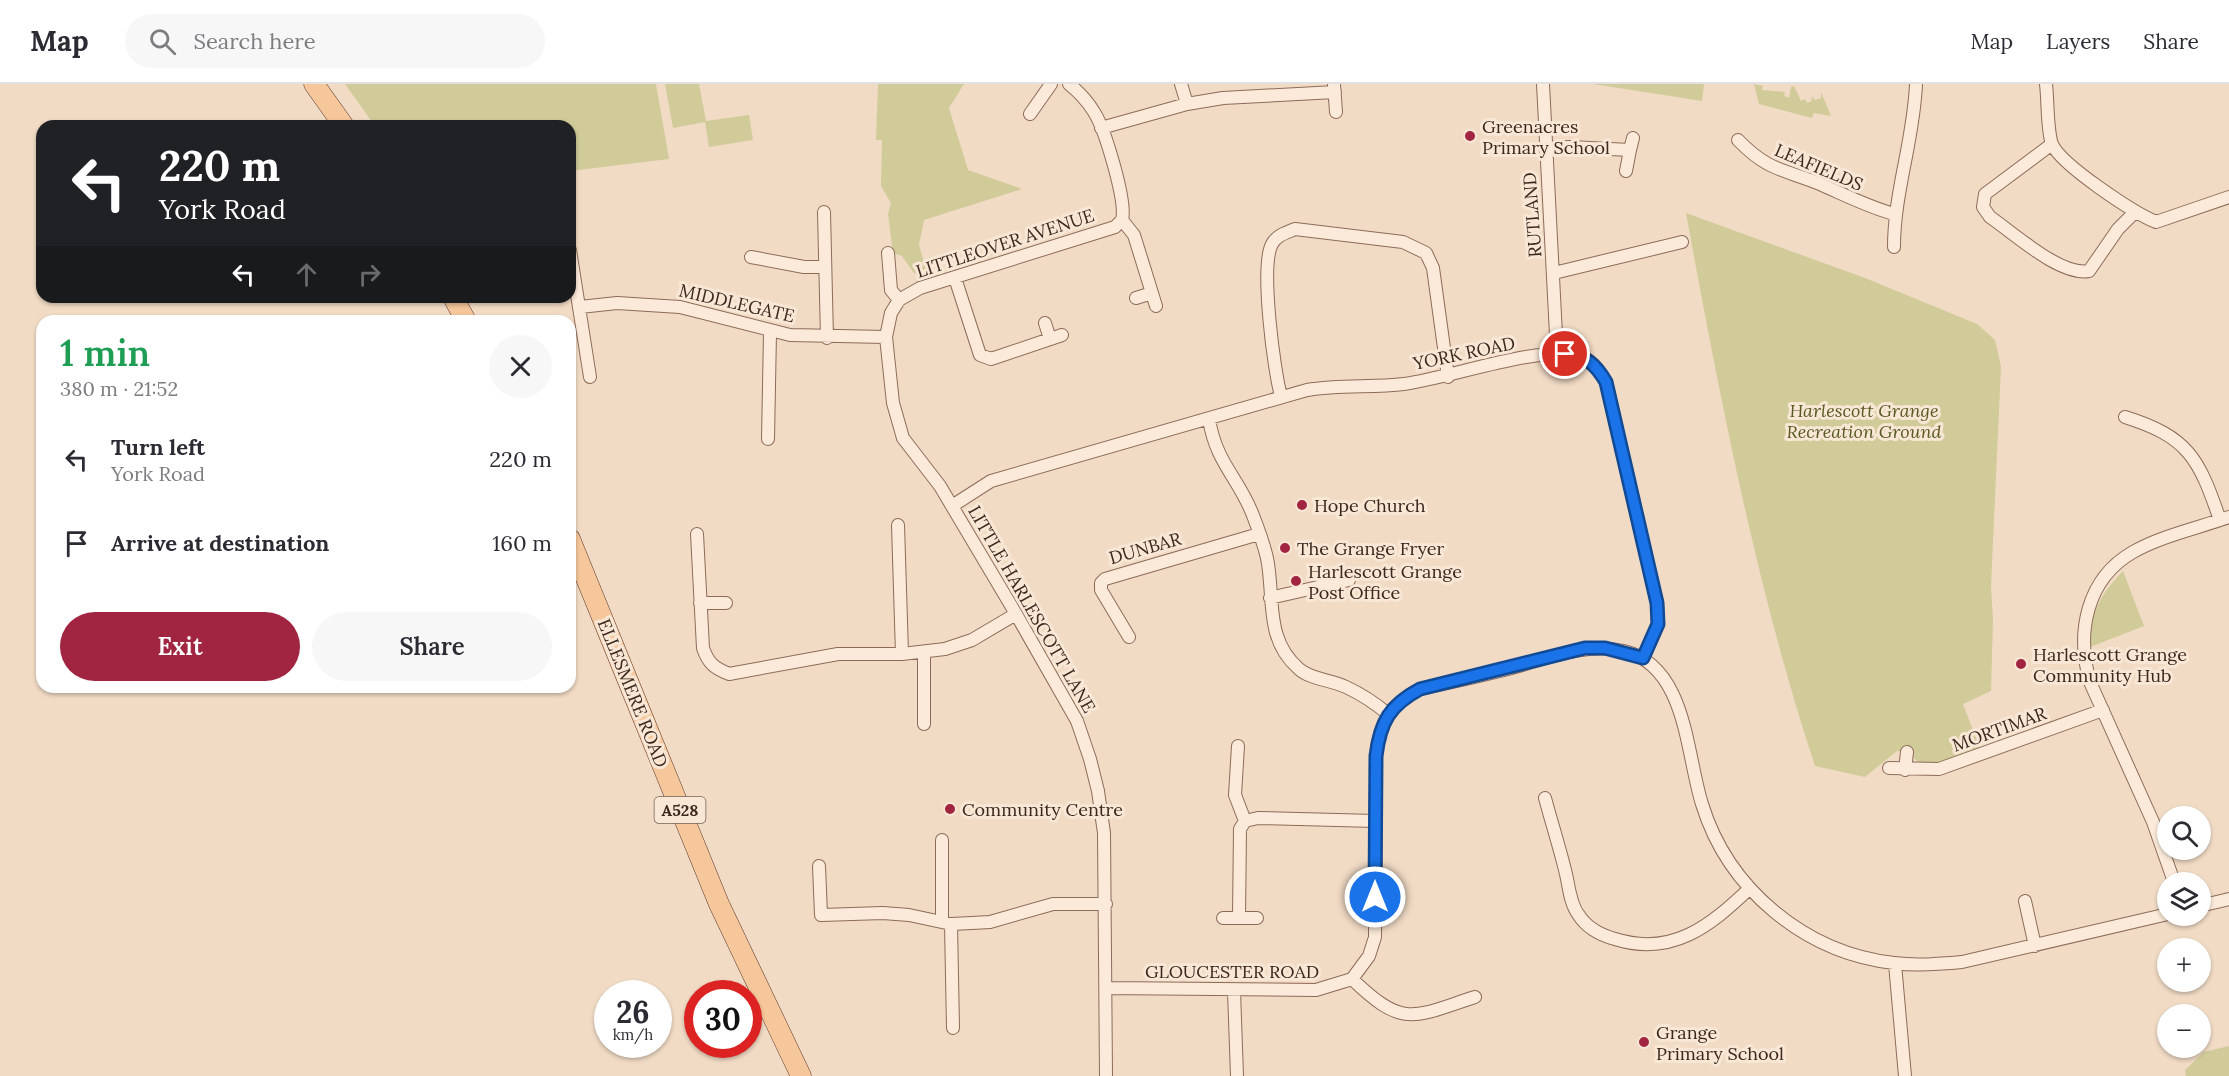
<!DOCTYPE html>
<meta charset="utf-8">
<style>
:root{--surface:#fff;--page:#f7f7f7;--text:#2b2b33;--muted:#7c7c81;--line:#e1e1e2;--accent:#a12540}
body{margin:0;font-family:Lora,serif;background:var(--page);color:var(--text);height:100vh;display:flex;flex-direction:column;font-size:22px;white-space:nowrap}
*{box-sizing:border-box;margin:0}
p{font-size:20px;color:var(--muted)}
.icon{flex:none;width:33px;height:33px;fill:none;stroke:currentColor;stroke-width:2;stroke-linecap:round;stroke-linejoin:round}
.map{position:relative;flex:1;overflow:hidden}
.panel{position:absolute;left:36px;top:231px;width:540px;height:378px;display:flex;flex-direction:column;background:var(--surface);border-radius:18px;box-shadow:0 2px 4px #0004}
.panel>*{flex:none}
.hud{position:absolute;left:36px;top:36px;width:540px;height:183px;border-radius:18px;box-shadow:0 2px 4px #0004;background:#202124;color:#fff;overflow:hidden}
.tools{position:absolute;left:2157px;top:722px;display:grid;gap:12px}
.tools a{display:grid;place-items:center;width:54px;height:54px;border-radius:50%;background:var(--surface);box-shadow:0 2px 4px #0004;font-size:30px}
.speed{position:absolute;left:594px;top:896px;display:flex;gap:12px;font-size:30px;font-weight:700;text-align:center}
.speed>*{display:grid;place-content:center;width:78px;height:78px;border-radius:50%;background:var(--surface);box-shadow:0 2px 4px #0004;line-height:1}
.speed small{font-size:15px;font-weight:400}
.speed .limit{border:9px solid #d22;background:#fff;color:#111}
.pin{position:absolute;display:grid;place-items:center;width:51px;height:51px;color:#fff;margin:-26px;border:3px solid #fff;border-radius:50%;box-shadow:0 2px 6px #0007}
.me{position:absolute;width:66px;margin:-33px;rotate:0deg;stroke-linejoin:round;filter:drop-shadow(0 0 4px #0008)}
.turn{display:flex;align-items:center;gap:21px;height:126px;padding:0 24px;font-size:27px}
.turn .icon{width:78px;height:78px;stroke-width:2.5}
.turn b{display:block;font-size:42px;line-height:51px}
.lanes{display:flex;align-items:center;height:57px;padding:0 24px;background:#0003;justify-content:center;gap:30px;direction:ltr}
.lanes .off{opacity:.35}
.round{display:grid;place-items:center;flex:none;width:63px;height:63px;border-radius:32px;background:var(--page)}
.head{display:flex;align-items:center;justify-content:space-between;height:102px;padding:0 24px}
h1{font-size:36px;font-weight:600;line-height:45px;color:#1e9e55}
.cta{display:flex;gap:12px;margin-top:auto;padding:12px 24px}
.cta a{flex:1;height:69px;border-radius:36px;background:var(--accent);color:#fff;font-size:24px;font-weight:600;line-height:69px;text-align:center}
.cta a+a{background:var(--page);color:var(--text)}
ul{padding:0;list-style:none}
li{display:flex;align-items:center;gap:18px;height:84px;padding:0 24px}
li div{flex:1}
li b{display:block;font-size:22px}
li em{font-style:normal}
header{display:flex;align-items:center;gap:36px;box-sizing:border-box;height:84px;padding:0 30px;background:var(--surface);border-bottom:2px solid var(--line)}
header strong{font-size:28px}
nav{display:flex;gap:33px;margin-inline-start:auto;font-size:21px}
.search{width:420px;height:54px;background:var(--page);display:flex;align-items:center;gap:15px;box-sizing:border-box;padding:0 21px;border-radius:33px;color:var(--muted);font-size:22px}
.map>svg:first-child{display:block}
.green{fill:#d0cb98}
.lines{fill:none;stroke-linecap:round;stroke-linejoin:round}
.street-casing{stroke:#8e6b59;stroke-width:14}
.primary-casing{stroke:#5c3a2e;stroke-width:21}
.street{stroke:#fbead9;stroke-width:12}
.primary{stroke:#f6c79b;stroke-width:20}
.route-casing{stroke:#114b97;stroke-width:15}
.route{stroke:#1a73e8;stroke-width:10}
.poi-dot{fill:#a12540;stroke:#f8e7d5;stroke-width:2}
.labels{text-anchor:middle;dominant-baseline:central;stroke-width:6;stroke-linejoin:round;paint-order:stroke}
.shield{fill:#f8e7d5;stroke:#756155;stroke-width:1.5}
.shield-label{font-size:16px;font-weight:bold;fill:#3d271e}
.poi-label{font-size:18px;fill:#3d271e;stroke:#f8e7d5;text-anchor:start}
.street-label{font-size:18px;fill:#3d271e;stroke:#f8e7d5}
.park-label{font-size:18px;font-style:italic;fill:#585b24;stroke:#f8e7d5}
</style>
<header>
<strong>Map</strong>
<div class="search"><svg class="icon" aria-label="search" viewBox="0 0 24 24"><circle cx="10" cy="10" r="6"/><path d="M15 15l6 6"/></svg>Search here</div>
<nav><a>Map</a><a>Layers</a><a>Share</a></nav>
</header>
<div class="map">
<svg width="2229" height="992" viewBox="0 0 2229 992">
<rect width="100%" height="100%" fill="#f1dbc5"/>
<path class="green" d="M 345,0 L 656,0 L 669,75 L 570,87 L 570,42 L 375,42 Z
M 665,0 L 699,0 L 706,37 L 749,31 L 753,56 L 709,63 L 705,38 L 673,44 Z
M 878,0 L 964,0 L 949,24 L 968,86 L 1022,105 L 924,136 L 919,161 L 928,192 L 914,189 L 902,172 L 893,169 L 888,130 L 891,119 L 881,102 L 882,56 L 876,56 Z
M 1593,0 L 1704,0 L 1702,17 Z
M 1754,0 L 1763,2 L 1762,6 L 1785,8 L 1784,12 L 1789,14 L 1791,3 L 1794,2 L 1801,17 L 1805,15 L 1807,19 L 1812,17 L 1811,12 L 1815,16 L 1821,14 L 1821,8 L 1831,32 L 1814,29 L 1812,34 L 1759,20 Z
M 1686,129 L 1865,194 L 1977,240 L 1995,256 L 2001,283 L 1991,502 L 1993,536 L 1991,607 L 1963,620 L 1980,664 L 1925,683 L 1907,669 L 1897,667 L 1865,693 L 1815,682 C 1756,503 1720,314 1686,129 Z
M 2123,487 L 2144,542 L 2090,563 C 2087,532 2102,509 2123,487 Z
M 2229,962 L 2229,992 L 2186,992 L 2185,986 L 2204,968 Z"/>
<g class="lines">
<defs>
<path id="street" d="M 1069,0 C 1079,8 1088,18 1094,28 C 1105,45 1127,118 1122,136
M 1181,0 L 1187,20
M 1334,0 L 1336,28
M 1543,0 L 1557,270
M 2046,0 C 2048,16 2047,47 2052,60 C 2061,81 2134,129 2156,138 L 2229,113
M 1030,30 L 1051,0
M 1101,44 L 1187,20 L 1223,14 L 1335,8
M 1738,56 C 1768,87 1783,85 1820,100 C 1845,111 1868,123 1894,130
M 2052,60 L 1985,110 L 1983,123 L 1990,133 C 2015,150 2060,192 2089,187 L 2118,145 L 2134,129
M 1546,64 L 1570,63 L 1630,66 L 1626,87
M 1630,66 L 1633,54
M 824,128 L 827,254
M 1122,136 L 1134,151 L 1156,222
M 1894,163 C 1894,108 1914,55 1916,0
M 570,166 L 590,293
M 888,169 L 891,206 L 899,216 L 891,229 L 886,253 L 893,319 L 903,354 L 940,402 L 1016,530 L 1077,637 L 1090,675 L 1098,707 L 1104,749 L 1106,992
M 751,173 L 804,183 L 824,183
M 1554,189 L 1682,158
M 955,194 L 980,271 L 991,275 L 1062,251
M 1136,214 L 1152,209
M 899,216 L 920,204 L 1115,143 L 1122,136
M 580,223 L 617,219 L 680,223 L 790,251 L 886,253
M 1045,239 L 1050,255
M 1281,312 C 1274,287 1260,182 1272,160 C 1277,151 1286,149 1295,145 L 1403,158 L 1426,169 L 1433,184 L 1448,293
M 2125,333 C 2189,353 2199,375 2220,436
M 1209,335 C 1216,380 1240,395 1254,434 C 1259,447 1264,461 1267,474 C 1275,513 1264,555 1299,585 C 1310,595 1331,596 1346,603 C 1361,610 1375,619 1388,630
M 768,355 L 770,248
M 952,422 L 991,397 L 1307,306 C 1340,300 1372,304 1404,300 C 1449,294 1538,262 1577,271 C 1591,274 1599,286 1606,298 L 1657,519 L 1658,540 L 1643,574
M 898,441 L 902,570
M 697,450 L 703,564 C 708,579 714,584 729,590 L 838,570 L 902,570 L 945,565 L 972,556 L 1016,530
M 1270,514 L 1349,496
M 700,519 L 726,519
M 1129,553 L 1101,506 L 1101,499 L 1105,495 L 1259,450
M 924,568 L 924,640
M 1238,662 L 1235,711 L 1245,737 L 1240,745 L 1239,834
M 1889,684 L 1939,685 L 2103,626
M 1905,686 L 1907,668
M 1545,714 C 1552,740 1560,765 1566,790 C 1569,803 1570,819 1578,830 C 1586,843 1600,851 1615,855 C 1672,873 1710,842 1749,805
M 1245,737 L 1258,734 L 1375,737
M 942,756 L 942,838
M 819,782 L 821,831 L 883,829 L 909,831 L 951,840 L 972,839 L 990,838 L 1053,820 L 1106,820
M 2174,798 L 2153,738 L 2090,598 C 2076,549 2086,495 2133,468 C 2161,452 2198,444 2229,433
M 2025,817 L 2035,862
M 2200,822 L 2229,815
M 1223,834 L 1257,834
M 951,840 L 953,944
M 1895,880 L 1905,992
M 1352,895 C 1404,945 1413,933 1475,913
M 1106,904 L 1316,906 L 1352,895 L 1369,872 L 1375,853 L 1376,672 C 1380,638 1389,621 1420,605 C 1448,599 1476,593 1504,586 C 1544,576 1582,558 1624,567 C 1687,582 1686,670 1702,720 C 1728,805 1805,869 1894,879 C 1916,882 1939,880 1962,878 L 2168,830
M 1234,907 L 1237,992"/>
<path id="primary" d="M 314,0 L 344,42
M 453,213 L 466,237
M 570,455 L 719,820 L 801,992"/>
</defs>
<use href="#street" class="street-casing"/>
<use href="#primary" class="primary-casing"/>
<use href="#street" class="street"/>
<use href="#primary" class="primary"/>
</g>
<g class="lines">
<defs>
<path id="route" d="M 1375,813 L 1376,672 C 1380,638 1390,621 1420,605 L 1585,564 L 1605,564 L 1643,574 L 1658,540 L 1657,519 L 1606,298 C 1596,281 1586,271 1565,270"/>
</defs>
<use href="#route" class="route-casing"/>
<use href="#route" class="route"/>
</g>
<g class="poi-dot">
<circle cx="1470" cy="52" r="6"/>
<circle cx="1302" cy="421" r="6"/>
<circle cx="1285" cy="464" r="6"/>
<circle cx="1296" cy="497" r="6"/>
<circle cx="2021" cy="580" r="6"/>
<circle cx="950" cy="725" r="6"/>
<circle cx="1644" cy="958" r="6"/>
</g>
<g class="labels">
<rect class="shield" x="654.5" y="713" width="51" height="26" rx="4.5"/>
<g class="shield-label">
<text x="680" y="726">A528</text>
</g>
<g class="poi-label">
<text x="1482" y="42">Greenacres<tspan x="1482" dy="21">Primary School</tspan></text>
<text x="1314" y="421">Hope Church</text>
<text x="1297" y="464">The Grange Fryer</text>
<text x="1308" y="487">Harlescott Grange<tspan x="1308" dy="21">Post Office</tspan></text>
<text x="2033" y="570">Harlescott Grange<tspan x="2033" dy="21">Community Hub</tspan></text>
<text x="962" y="725">Community Centre</text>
<text x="1656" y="948">Grange<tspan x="1656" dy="21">Primary School</tspan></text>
</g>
<g class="street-label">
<text transform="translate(1819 83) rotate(23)">LEAFIELDS</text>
<text transform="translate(1532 131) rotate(-94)">RUTLAND</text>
<text transform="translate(1005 159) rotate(-18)">LITTLEOVER AVENUE</text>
<text transform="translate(737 219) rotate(13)">MIDDLEGATE</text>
<text transform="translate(1464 269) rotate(-12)">YORK ROAD</text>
<text transform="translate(1145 464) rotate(-16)">DUNBAR</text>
<text transform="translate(1032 525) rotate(60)">LITTLE HARLESCOTT LANE</text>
<text transform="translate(633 609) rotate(68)">ELLESMERE ROAD</text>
<text transform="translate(1999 645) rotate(-20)">MORTIMAR</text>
<text x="1232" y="887">GLOUCESTER ROAD</text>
</g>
<g class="park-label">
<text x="1864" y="326">Harlescott Grange<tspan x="1864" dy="21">Recreation Ground</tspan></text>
</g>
</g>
</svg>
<div class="tools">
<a><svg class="icon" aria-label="search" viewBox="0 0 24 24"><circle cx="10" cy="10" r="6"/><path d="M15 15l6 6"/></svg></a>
<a><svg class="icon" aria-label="layers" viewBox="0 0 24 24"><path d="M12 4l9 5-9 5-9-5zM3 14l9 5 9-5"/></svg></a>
<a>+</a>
<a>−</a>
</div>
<div class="speed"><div>26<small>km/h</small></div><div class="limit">30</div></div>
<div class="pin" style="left:1565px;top:270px;background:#d93025"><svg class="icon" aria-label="arrive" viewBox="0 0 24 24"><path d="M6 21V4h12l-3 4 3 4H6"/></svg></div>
<svg class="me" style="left:1375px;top:813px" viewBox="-20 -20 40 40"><circle r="17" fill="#1a73e8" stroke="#fff" stroke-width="3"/><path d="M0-11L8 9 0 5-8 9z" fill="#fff"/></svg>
<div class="hud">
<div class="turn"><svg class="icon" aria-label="left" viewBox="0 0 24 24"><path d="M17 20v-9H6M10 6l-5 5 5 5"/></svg><div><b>220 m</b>York Road</div></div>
<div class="lanes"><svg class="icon" aria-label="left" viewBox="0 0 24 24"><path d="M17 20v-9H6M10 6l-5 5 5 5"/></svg><svg class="icon off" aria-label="ahead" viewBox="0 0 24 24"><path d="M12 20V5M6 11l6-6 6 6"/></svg><svg class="icon off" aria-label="right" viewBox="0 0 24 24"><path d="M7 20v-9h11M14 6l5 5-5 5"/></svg></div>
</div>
<section class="panel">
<div class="head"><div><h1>1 min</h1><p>380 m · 21:52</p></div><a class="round"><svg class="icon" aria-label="close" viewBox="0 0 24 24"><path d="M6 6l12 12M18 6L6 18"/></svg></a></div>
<ul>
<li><svg class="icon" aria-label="left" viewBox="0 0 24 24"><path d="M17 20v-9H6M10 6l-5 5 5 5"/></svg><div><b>Turn left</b><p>York Road</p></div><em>220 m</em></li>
<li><svg class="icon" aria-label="arrive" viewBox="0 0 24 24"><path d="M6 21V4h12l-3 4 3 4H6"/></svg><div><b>Arrive at destination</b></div><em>160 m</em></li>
</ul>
<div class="cta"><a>Exit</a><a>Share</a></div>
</section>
</div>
